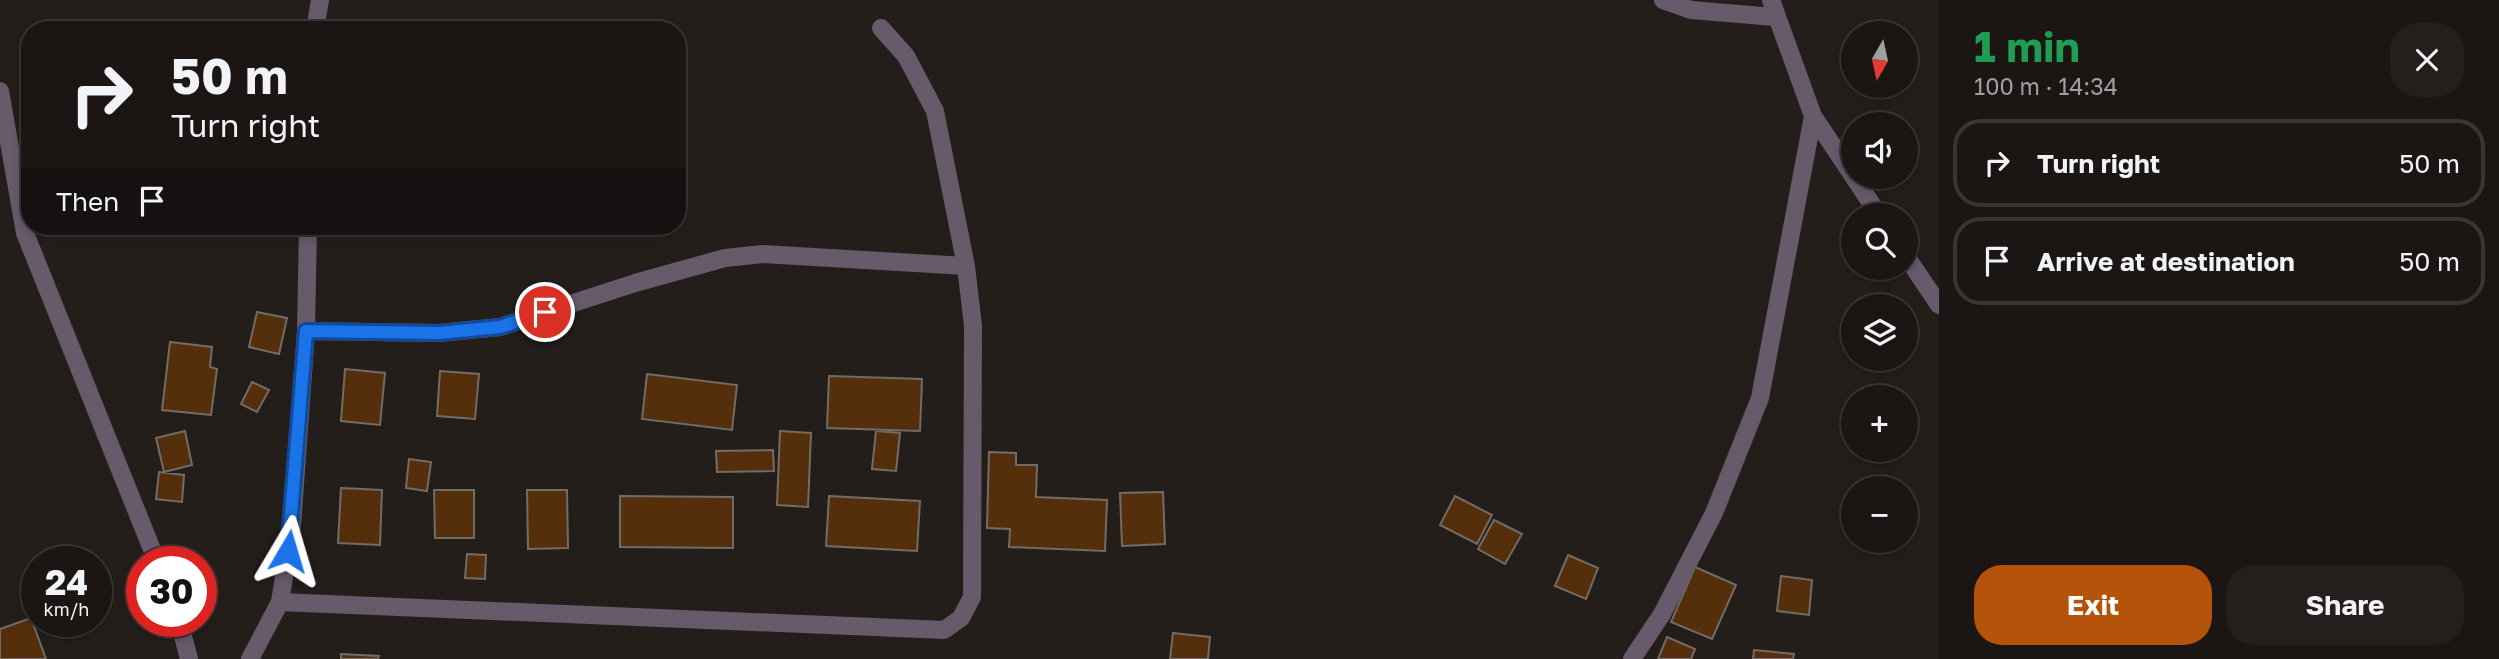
<!DOCTYPE html>
<meta charset="utf-8">
<style>
:root{--surface:#1b1614;--page:#241f1d;--text:#f1f3f6;--muted:#a09fa0;--line:#393534;--accent:#b45309}
body{margin:0;font-family:"Golos Text",sans-serif;background:var(--page);color:var(--text);height:100vh;display:flex;flex-direction:column;font-size:26px;white-space:nowrap}
*{box-sizing:border-box;margin:0}
p{font-size:23px;color:var(--muted)}
.icon{flex:none;width:38px;height:38px;fill:none;stroke:currentColor;stroke-width:2;stroke-linecap:round;stroke-linejoin:round}
.map{position:relative;flex:1;overflow:hidden}
.drawer{display:flex;flex-direction:column;background:var(--surface);width:560px}
.drawer>*{flex:none}
.top-card{position:absolute;left:21px;top:21px;width:665px;height:214px;border-radius:28px;box-shadow:0 4px 10px #0003,0 0 0 2px var(--line);background:#1b1614;color:var(--text);overflow:hidden}
.needle{width:46px;rotate:189deg}
.tools{position:absolute;left:1841px;top:21px;display:grid;gap:14px}
.tools a{display:grid;place-items:center;width:77px;height:77px;border-radius:50%;background:var(--surface);box-shadow:0 4px 10px #0003,0 0 0 2px var(--line);font-size:35px}
.speed{position:absolute;left:21px;top:546px;display:flex;gap:14px;font-size:35px;font-weight:700;text-align:center}
.speed>*{display:grid;place-content:center;width:91px;height:91px;border-radius:50%;background:var(--surface);box-shadow:0 4px 10px #0003,0 0 0 2px var(--line);line-height:1}
.speed small{font-size:18px;font-weight:400}
.speed .limit{border:10px solid #d22;background:#fff;color:#111}
.pin{position:absolute;display:grid;place-items:center;width:60px;height:60px;color:#fff;margin:-30px;border:4px solid #fff;border-radius:50%;box-shadow:0 2px 7px #0007}
.me{position:absolute;width:77px;margin:-38px;rotate:7deg;stroke-linejoin:round;filter:drop-shadow(0 0 5px #0008)}
.turn{display:flex;align-items:center;gap:24px;height:147px;padding:0 35px;font-size:32px}
.turn .icon{width:91px;height:91px;stroke-width:2.5}
.turn b{display:block;font-size:49px;line-height:60px}
.then{display:flex;align-items:center;height:66px;padding:0 35px;background:#0003;gap:14px;font-size:26px}
.round{display:grid;place-items:center;flex:none;width:74px;height:74px;border-radius:28px;background:var(--page)}
.headline{display:flex;align-items:center;justify-content:space-between;height:119px;padding:0 35px}
h1{font-size:42px;font-weight:700;line-height:52px;color:#1e9e55}
.cta{display:flex;gap:14px;margin-top:auto;padding:14px 35px}
.cta a{flex:1;height:80px;border-radius:28px;background:var(--accent);color:#fff;font-size:28px;font-weight:700;line-height:80px;text-align:center}
.cta a+a{background:var(--page);color:var(--text)}
ul{padding:0;list-style:none}
li{display:flex;align-items:center;gap:21px;height:88px;margin:0 14px 10px;padding:0 21px;border:4px solid var(--line);border-radius:28px}
li div{flex:1}
li b{display:block;font-size:26px}
li em{font-style:normal}
main{display:flex;flex:1;min-height:0}
.map>svg:first-child{display:block}
.building{fill:#552f0b;stroke:#726c67;stroke-width:2}
.lines{fill:none;stroke-linecap:round;stroke-linejoin:round}
.street{stroke:#675a6b;stroke-width:18}
.route-casing{stroke:#114b97;stroke-width:18}
.route{stroke:#1a73e8;stroke-width:12}
</style>
<main>
<div class="map">
<svg width="1939" height="659" viewBox="0 0 1939 659">
<rect width="100%" height="100%" fill="#241e1b"/>
<path class="building" d="M 257,312 L 287,318 L 279,354 L 249,347 Z
M 170,342 L 212,347 L 210,367 L 217,369 L 211,415 L 162,410 Z
M 345,369 L 385,373 L 380,425 L 341,421 Z
M 440,371 L 479,374 L 475,419 L 437,416 Z
M 647,374 L 737,385 L 732,430 L 642,419 Z
M 829,376 L 922,379 L 920,431 L 827,428 Z
M 252,382 L 269,390 L 257,412 L 241,404 Z
M 185,431 L 192,465 L 164,472 L 156,438 Z
M 780,431 L 811,433 L 808,507 L 777,505 Z
M 876,431 L 900,433 L 896,471 L 872,469 Z
M 773,450 L 774,471 L 717,472 L 716,451 Z
M 989,452 L 1016,453 L 1016,465 L 1037,465 L 1036,497 L 1107,500 L 1105,551 L 1009,547 L 1010,529 L 987,528 Z
M 409,459 L 431,462 L 427,491 L 406,488 Z
M 159,472 L 184,475 L 182,502 L 156,499 Z
M 341,488 L 382,490 L 380,545 L 338,543 Z
M 434,490 L 474,490 L 474,538 L 435,538 Z
M 527,490 L 567,490 L 568,548 L 528,549 Z
M 1163,492 L 1165,544 L 1122,546 L 1120,493 Z
M 620,496 L 733,497 L 733,548 L 620,547 Z
M 829,496 L 920,501 L 917,551 L 826,546 Z
M 829,496 L 920,501 L 917,551 L 826,546 Z
M 1455,496 L 1492,515 L 1477,544 L 1440,525 Z
M 1494,520 L 1522,534 L 1505,564 L 1478,549 Z
M 467,554 L 486,555 L 485,579 L 465,578 Z
M 467,554 L 486,555 L 485,579 L 465,578 Z
M 1568,555 L 1598,568 L 1586,599 L 1555,586 Z
M 1695,567 L 1736,585 L 1712,639 L 1671,622 Z
M 1781,576 L 1812,580 L 1809,615 L 1777,611 Z
M 31,618 L 46,659 L 0,659 L 0,629 Z
M 1173,633 L 1210,637 L 1208,659 L 1170,659 Z
M 1667,637 L 1695,649 L 1691,659 L 1658,659 Z
M 1754,650 L 1794,654 L 1793,659 L 1753,659 Z
M 1754,650 L 1794,654 L 1793,659 L 1753,659 Z
M 341,654 L 379,656 L 378,659 L 341,659 Z"/>
<g class="lines">
<path class="street" d="M 1663,0 L 1691,10 L 1775,17
M 1771,0 L 1813,116 L 1879,215
M 315,30 L 320,0
M 0,91 L 25,233 L 157,562
M 1906,256 L 1939,305
M 306,331 L 439,333 L 500,327 L 635,283 L 725,258 L 763,254 L 966,266
M 280,602 L 944,630 L 961,618 L 972,597 L 973,326 L 966,266 L 935,111 L 906,56 L 881,28
M 179,621 L 189,659
M 250,659 L 280,602 L 292,526 L 306,331 L 308,226
M 1632,659 L 1662,614 L 1714,513 L 1760,398 L 1813,116"/>
</g>
<g class="lines">
<defs>
<path id="route" d="M 288,551 L 306,331 L 439,333 L 500,327 L 545,312"/>
</defs>
<use href="#route" class="route-casing"/>
<use href="#route" class="route"/>
</g>
</svg>
<div class="tools">
<a><svg class="needle" viewBox="-14 -14 28 28"><path d="M0-13l5 13h-10z" fill="#e53935"/><path d="M0 13l5-13h-10z" fill="#a09fa0"/></svg></a>
<a><svg class="icon" aria-label="sound" viewBox="0 0 24 24"><path d="M4 9h4l5-4v14l-5-4H4zM17 9q2 3 0 6"/></svg></a>
<a><svg class="icon" aria-label="search" viewBox="0 0 24 24"><circle cx="10" cy="10" r="6"/><path d="M15 15l6 6"/></svg></a>
<a><svg class="icon" aria-label="layers" viewBox="0 0 24 24"><path d="M12 4l9 5-9 5-9-5zM3 14l9 5 9-5"/></svg></a>
<a>+</a>
<a>−</a>
</div>
<div class="speed"><div>24<small>km/h</small></div><div class="limit">30</div></div>
<div class="pin" style="left:545px;top:312px;background:#d93025"><svg class="icon" aria-label="arrive" viewBox="0 0 24 24"><path d="M6 21V4h12l-3 4 3 4H6"/></svg></div>
<svg class="me" style="left:288px;top:551px" viewBox="-20 -20 40 40"><path d="M0-17L14 15 0 8-14 15z" fill="#1a73e8" stroke="#fff" stroke-width="4"/></svg>
<div class="top-card">
<div class="turn"><svg class="icon" aria-label="right" viewBox="0 0 24 24"><path d="M7 20v-9h11M14 6l5 5-5 5"/></svg><div><b>50 m</b>Turn right</div></div>
<div class="then">Then<svg class="icon" aria-label="arrive" viewBox="0 0 24 24"><path d="M6 21V4h12l-3 4 3 4H6"/></svg></div>
</div>
</div>
<section class="drawer">
<div class="headline"><div><h1>1 min</h1><p>100 m · 14:34</p></div><a class="round"><svg class="icon" aria-label="close" viewBox="0 0 24 24"><path d="M6 6l12 12M18 6L6 18"/></svg></a></div>
<ul>
<li><svg class="icon" aria-label="right" viewBox="0 0 24 24"><path d="M7 20v-9h11M14 6l5 5-5 5"/></svg><div><b>Turn right</b></div><em>50 m</em></li>
<li><svg class="icon" aria-label="arrive" viewBox="0 0 24 24"><path d="M6 21V4h12l-3 4 3 4H6"/></svg><div><b>Arrive at destination</b></div><em>50 m</em></li>
</ul>
<div class="cta"><a>Exit</a><a>Share</a></div>
</section>
</main>
